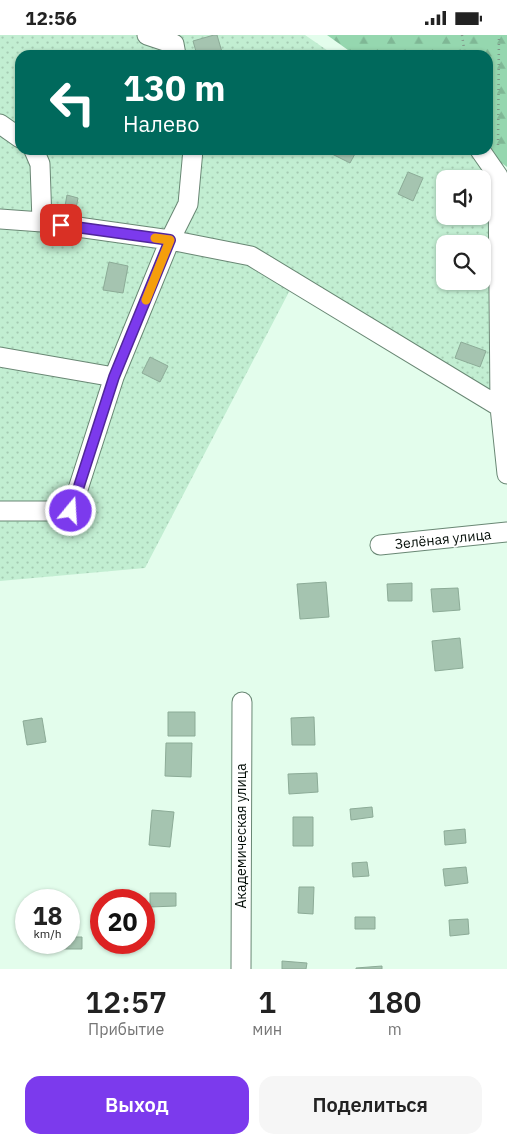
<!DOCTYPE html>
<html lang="ru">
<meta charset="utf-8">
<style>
:root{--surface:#fff;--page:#f6f6f6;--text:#222;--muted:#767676;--accent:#7c3aed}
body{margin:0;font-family:"IBM Plex Sans",sans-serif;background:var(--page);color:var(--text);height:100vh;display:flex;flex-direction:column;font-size:19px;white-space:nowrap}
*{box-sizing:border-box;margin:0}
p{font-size:16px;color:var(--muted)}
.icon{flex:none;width:28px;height:28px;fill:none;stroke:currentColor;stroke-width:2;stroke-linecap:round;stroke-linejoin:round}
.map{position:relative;height:934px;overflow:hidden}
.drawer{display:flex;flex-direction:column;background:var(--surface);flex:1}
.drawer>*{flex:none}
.top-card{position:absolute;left:15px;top:15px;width:478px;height:105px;border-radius:15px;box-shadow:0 1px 4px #0004;background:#00695c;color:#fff;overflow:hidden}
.tools{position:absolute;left:436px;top:135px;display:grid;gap:10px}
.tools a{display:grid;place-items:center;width:55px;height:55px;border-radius:10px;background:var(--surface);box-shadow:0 1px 4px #0004;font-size:25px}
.speed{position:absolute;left:15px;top:854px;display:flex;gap:10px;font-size:25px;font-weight:700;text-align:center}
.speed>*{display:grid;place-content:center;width:65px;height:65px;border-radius:50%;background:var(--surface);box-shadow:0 1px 4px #0004;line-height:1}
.speed small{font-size:12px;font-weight:400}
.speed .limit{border:8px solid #d22;background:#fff;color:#111}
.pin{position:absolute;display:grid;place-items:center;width:42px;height:42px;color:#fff;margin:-21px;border-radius:10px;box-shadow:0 2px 8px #0006}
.me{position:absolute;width:55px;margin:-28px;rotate:18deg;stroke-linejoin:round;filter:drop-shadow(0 0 4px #0008)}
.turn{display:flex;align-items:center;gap:18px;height:105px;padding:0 25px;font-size:22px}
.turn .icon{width:65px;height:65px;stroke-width:2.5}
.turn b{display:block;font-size:35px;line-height:42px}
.eta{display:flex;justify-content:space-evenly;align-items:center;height:85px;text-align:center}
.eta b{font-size:30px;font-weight:600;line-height:35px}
.primary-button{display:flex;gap:10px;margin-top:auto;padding:10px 25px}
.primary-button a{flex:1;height:58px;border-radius:15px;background:var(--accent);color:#fff;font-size:20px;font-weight:600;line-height:58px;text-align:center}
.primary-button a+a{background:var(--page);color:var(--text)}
.status{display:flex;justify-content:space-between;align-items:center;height:35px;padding:0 25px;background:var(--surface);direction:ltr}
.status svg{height:14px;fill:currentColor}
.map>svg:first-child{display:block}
.forest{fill:url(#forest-firs)}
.garden{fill:url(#garden-dots);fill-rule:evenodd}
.building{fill:#a5c4b0;stroke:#8cab97}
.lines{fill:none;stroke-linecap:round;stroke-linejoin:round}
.minor-casing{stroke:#698774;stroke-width:21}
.path{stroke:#809387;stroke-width:2.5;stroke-dasharray:1 4;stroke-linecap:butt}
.minor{stroke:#fff;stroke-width:19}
.route-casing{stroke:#51269a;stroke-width:12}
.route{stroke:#7c3aed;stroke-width:9}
.slow{stroke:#f59e0b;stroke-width:9}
.labels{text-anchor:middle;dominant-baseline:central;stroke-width:4;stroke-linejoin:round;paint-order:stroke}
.street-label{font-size:14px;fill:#040e08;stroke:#fff}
</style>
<div class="status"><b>12:56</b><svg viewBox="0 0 49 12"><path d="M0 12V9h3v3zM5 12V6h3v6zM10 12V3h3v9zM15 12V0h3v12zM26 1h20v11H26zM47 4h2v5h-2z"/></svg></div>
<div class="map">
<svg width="507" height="934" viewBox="0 0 507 934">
<defs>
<pattern id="forest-firs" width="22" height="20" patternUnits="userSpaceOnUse" patternTransform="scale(1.25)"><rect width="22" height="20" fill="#95d7af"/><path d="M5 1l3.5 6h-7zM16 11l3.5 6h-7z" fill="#7fb795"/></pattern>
<pattern id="garden-dots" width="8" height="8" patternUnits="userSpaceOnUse" patternTransform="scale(1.25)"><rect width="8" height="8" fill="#c2eed2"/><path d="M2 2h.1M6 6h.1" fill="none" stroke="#a5cbb3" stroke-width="1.8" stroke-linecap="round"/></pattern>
</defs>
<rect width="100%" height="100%" fill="#e3fdec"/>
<path class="forest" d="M 327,0 L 507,0 L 507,132 L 484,115 L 488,115 L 488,20 L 355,20 Z"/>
<path class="garden" d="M 0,0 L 305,0 L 334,20 L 20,20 L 20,115 L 472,115 L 479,120 L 507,210 L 507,363 L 291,253 L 145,533 L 0,546 ZM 445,144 L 482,144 L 482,181 L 445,181 ZM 445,209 L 482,209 L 482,246 L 445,246 Z"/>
<path class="building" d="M 214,0 L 217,0 L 222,17 L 212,20 L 197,20 L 193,6 Z
M 334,115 L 357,115 L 350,128 L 332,119 Z
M 408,137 L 423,143 L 413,166 L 398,159 Z
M 67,160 L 78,163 L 74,184 L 63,182 Z
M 109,227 L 128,231 L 123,258 L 103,255 Z
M 461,307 L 486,316 L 480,332 L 455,323 Z
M 150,322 L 168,331 L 160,347 L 142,338 Z
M 326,547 L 329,582 L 300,584 L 297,549 Z
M 412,548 L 412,566 L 388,566 L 387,549 Z
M 458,553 L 460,575 L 433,577 L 431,554 Z
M 460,603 L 463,633 L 435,636 L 432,606 Z
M 168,677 L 195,677 L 195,701 L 168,701 Z
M 314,682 L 315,710 L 292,710 L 291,683 Z
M 42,683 L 46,707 L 27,710 L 23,686 Z
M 166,708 L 192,708 L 191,742 L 165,741 Z
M 317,738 L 318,757 L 289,759 L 288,739 Z
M 372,772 L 373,782 L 351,785 L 350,774 Z
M 152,775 L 174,777 L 170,812 L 149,810 Z
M 293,782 L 313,782 L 313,811 L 293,811 Z
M 465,794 L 466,808 L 445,810 L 444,796 Z
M 367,827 L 369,841 L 353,842 L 352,828 Z
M 466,832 L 468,848 L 445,851 L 443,834 Z
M 299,852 L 314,852 L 313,879 L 298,878 Z
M 150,858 L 176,858 L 176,871 L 150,872 Z
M 114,860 L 115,865 L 104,865 L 103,862 Z
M 355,882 L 375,882 L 375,894 L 355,894 Z
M 468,884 L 469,899 L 450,901 L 449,885 Z
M 69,902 L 82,902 L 82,914 L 58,914 L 58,908 L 69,908 Z
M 282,926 L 307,928 L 306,934 L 282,934 Z
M 382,931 L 382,934 L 356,934 L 356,933 Z"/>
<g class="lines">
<defs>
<path id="minor" d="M 147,0 L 174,9 L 176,20
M 0,89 L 20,103
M 34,115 L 40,129 L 42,187
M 480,115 L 498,141 L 500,372 L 507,439
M 0,184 L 42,187 L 170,205 L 251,221 L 500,372
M 0,322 L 114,342
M 0,476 L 71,476 L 114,342 L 170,205 L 188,169 L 193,115
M 380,510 L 507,497
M 241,934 L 242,667"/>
</defs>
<use href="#minor" class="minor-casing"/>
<path class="path" d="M 462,0 L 465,20
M 498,110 L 499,0"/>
<use href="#minor" class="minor"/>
</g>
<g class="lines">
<defs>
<path id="route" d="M 61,190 L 170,205 L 114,342 L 71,476"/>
</defs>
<use href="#route" class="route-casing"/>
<use href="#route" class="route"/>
<path class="slow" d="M 146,265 L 170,205 L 155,203"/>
</g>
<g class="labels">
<g class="street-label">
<text transform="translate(443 504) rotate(-6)">Зелёная улица</text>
<text transform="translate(241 801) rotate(-90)">Академическая улица</text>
</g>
</g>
</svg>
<div class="tools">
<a><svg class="icon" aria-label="sound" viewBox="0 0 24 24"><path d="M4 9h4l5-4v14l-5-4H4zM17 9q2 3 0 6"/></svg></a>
<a><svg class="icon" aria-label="search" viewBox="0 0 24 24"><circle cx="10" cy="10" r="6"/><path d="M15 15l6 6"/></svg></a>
</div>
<div class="speed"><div>18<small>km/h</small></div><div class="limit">20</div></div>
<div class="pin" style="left:61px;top:190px;background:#d93025"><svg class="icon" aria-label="arrive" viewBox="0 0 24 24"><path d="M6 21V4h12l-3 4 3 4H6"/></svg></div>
<svg class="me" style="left:71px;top:476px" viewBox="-20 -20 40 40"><circle r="17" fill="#7c3aed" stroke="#fff" stroke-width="3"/><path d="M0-11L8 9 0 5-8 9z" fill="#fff"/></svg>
<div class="top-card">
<div class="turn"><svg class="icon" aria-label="left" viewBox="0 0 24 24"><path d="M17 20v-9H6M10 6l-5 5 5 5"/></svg><div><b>130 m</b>Налево</div></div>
</div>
</div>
<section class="drawer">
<div class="eta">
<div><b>12:57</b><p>Прибытие</p></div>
<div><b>1</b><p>мин</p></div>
<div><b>180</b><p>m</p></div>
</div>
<div class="primary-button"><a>Выход</a><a>Поделиться</a></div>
</section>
